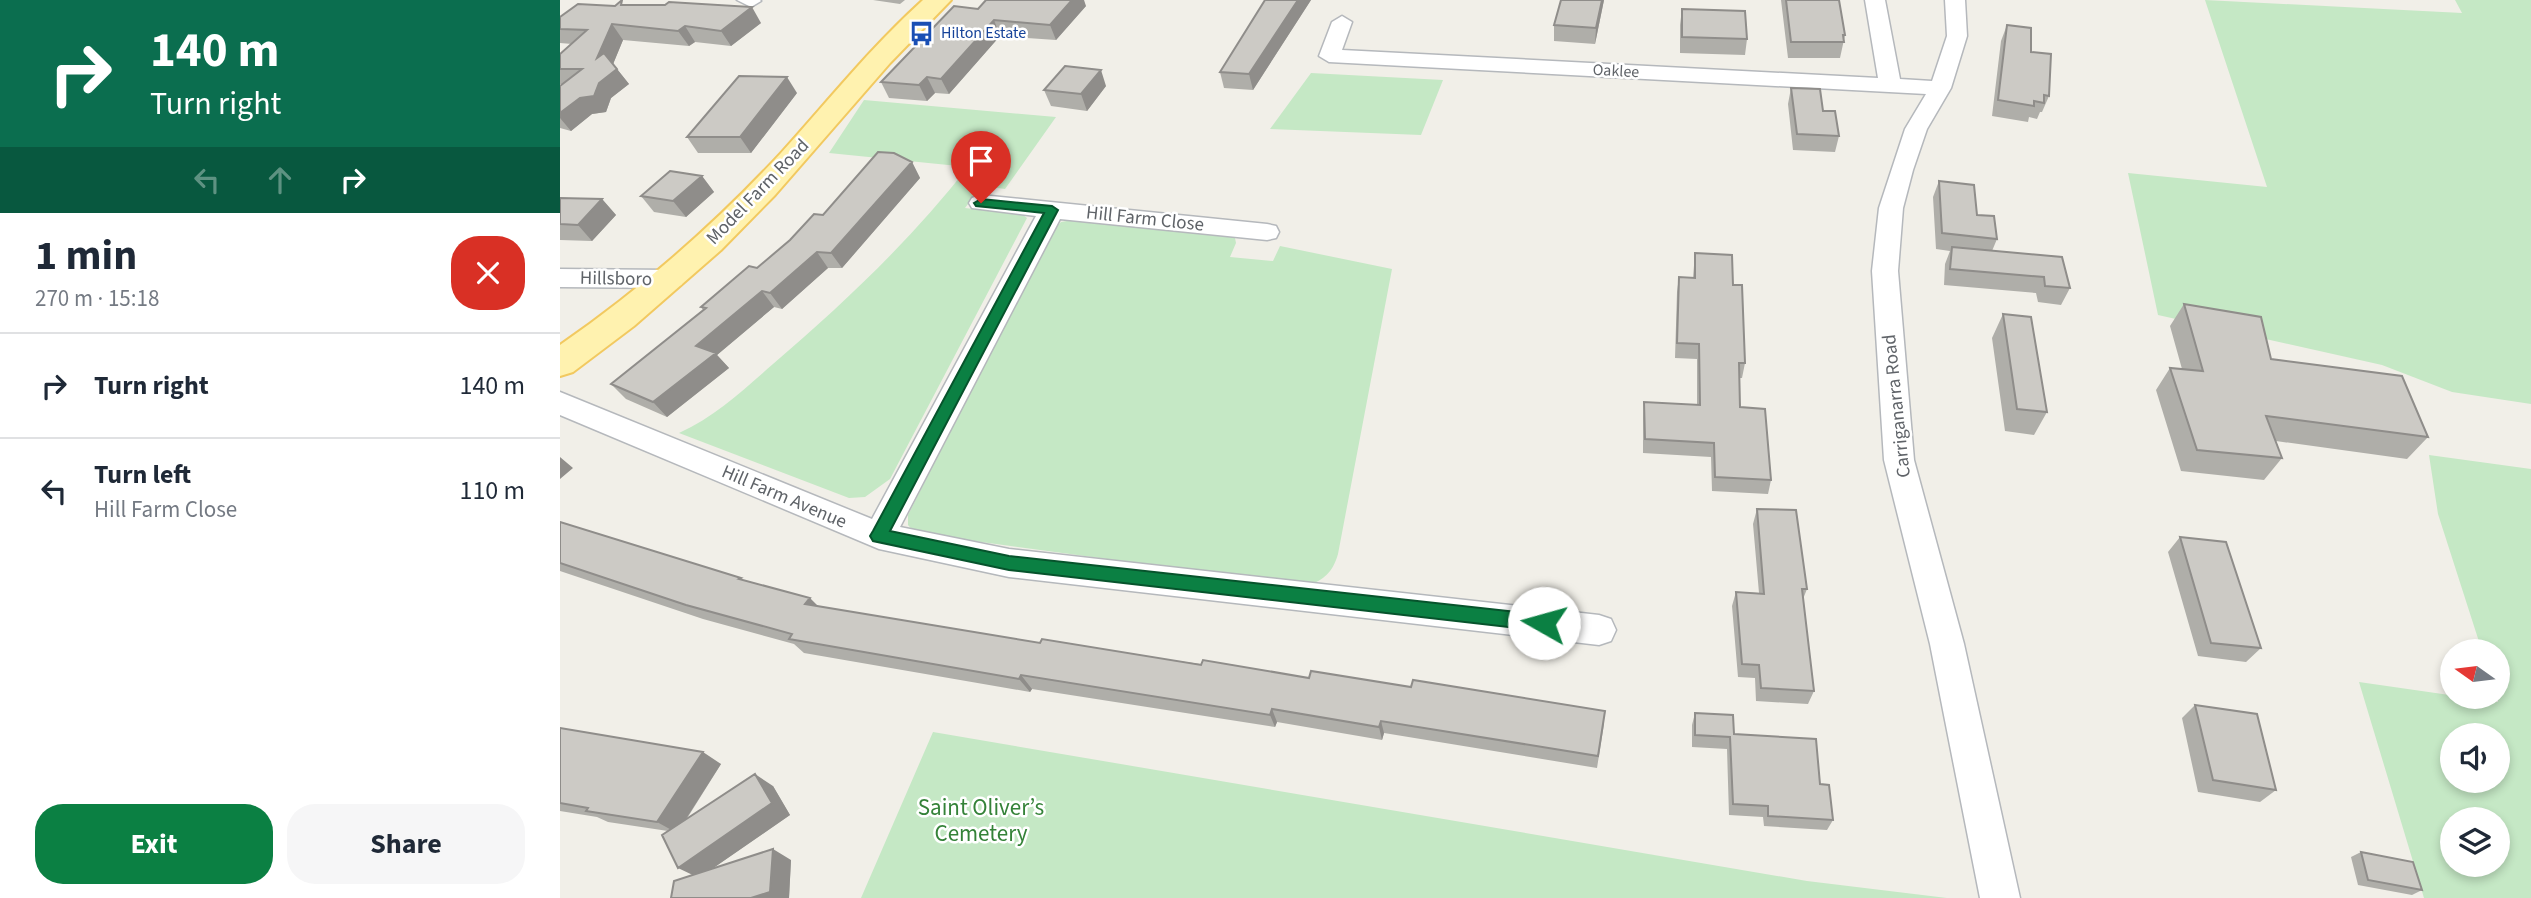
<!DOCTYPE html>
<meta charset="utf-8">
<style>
:root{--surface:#fff;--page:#f6f6f7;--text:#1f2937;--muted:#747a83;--line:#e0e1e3;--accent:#0b8043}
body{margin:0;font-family:"Source Sans 3",sans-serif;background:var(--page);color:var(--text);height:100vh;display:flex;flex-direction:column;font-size:26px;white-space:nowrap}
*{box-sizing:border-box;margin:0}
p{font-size:23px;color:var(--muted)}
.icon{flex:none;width:38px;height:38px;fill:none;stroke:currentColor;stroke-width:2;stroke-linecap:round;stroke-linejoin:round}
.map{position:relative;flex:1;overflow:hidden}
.side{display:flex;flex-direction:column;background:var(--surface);width:560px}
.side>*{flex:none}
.banner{background:#0b6e4f;color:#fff;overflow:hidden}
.needle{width:46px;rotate:284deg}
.buttons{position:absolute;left:1880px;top:639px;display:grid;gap:14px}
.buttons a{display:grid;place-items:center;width:70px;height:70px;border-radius:50%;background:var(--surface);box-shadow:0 4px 10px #0003;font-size:35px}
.pin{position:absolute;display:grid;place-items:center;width:60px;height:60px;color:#fff;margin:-72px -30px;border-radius:50% 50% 50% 0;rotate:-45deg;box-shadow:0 0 7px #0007}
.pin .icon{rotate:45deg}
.me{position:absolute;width:77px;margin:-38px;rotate:277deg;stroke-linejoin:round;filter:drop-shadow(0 0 5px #0008)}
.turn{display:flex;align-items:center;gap:24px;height:147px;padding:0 35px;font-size:32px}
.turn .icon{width:91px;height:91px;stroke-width:2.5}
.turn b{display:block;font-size:49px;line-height:60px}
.lanes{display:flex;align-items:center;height:66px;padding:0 35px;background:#0003;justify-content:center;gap:35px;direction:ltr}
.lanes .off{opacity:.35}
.round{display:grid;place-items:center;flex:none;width:74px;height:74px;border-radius:28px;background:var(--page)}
.head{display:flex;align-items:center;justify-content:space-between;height:119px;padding:0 35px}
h1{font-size:42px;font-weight:700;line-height:52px}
.cta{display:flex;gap:14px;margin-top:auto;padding:14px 35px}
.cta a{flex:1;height:80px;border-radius:28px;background:var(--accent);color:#fff;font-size:28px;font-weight:700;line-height:80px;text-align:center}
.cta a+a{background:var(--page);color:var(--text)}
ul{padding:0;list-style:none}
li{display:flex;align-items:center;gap:21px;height:105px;padding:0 35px;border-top:2px solid var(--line)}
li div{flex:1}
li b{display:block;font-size:26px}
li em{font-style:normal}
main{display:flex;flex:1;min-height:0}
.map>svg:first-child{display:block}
.green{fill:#c5e8c5;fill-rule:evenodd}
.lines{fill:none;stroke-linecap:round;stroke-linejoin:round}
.minor-casing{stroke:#b5b8bc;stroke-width:3}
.major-casing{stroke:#f2c960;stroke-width:4}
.minor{fill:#fff;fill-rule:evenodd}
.major{fill:#fff2af;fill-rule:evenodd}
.wall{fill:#afaea9}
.shaded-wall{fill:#8f8d8a}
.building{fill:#cccac5;stroke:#8f8d8a;stroke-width:2}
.route{fill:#0b8043;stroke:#07532c;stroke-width:2}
.labels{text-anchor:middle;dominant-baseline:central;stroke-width:5;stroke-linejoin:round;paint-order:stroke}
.far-transit-label{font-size:16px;fill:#164399;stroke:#fff;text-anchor:start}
.far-street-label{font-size:16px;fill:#5f6368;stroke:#fff}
.street-label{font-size:19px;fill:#5f6368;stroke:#fff}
.near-park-label{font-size:23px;fill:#348238;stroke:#fff}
</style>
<main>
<section class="side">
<div class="banner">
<div class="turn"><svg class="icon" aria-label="right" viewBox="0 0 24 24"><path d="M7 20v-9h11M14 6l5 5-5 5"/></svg><div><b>140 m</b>Turn right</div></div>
<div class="lanes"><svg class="icon off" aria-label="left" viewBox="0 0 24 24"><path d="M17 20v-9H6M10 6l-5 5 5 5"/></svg><svg class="icon off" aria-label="ahead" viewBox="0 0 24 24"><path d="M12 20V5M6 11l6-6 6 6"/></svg><svg class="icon" aria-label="right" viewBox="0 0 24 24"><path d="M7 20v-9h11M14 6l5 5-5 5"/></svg></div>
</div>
<div class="head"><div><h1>1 min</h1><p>270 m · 15:18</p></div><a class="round" style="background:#d93025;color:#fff"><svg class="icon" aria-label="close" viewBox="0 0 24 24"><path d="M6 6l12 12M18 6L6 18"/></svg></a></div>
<ul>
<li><svg class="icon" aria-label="right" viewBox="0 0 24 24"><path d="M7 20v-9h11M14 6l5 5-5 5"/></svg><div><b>Turn right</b></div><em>140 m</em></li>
<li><svg class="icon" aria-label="left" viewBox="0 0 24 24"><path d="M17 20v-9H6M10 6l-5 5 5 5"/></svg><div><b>Turn left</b><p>Hill Farm Close</p></div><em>110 m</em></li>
</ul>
<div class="cta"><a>Exit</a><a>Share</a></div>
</section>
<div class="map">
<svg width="1971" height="898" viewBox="0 0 1971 898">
<rect width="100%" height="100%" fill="#f1efe8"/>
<path class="green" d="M 1645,0 L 1902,13 L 1895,0 L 1971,0 L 1971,404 L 1892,392 L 1822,365 L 1598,315 L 1568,173 L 1707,187 Z
M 751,73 L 883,80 L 861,135 L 710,129 Z
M 304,100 L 496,117 L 445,189 L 422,186 L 405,208 L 463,215 L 467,218 L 330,479 L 305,497 L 289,498 L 119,433 C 156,416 182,391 213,364 C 283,304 351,240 408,167 L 269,153 Z
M 519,219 L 667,234 L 675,238 L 676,243 L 670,257 L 713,261 L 720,246 L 832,269 L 778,554 C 773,572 764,580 747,586 L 355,533 L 348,525 L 348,515 L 489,234 L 501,222 Z
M 1869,455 L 1971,469 L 1971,898 L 1864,898 L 1799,682 L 1938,702 L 1937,651 L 1922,651 L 1878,514 ZM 1892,735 L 1937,735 L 1937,780 L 1892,780 ZM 1892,819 L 1937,819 L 1937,864 L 1892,864 Z
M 373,732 L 1247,881 L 1387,898 L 301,898 Z"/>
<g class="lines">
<defs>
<path id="minor" d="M 177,0 L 200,0 L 201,1 L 191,7 Z
M 1305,0 L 1325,0 L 1340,79 L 1372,81 L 1387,36 L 1385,0 L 1405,0 L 1407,36 L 1391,88 L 1367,129 L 1353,170 L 1343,208 L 1338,271 L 1354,460 L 1404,644 L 1460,898 L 1420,898 L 1370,644 L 1324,460 L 1312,271 L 1319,208 L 1345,129 L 1366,94 L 769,62 L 759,56 L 772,22 L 782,16 L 792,22 L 782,50 L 1318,78 Z
M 421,195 L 707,224 L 716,226 L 719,232 L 716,238 L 707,240 L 500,219 L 340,527 L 449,549 L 1039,615 L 1051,619 L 1056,630 L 1051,641 L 1039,645 L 449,577 L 319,549 L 0,415 L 0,392 L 312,519 L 476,216 L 412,208 L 409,203 L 412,198 Z
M 0,269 L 112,270 L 121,273 L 125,279 L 121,285 L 112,288 L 0,287 Z"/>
<path id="major" d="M 363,0 L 391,0 L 330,63 L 215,195 L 161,250 L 74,326 L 13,372 L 0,376 L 0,345 C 81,289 155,224 221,153 C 268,101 311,47 363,0 Z"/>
</defs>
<use href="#minor" class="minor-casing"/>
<use href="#major" class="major-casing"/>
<use href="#minor" class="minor"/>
<use href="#major" class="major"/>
</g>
<path class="wall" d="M 313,0 L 345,0 L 340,4 Z
M 705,0 L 751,0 L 693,90 L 664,88 L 660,72 Z
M 1001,0 L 1044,0 L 1035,44 L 994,41 L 994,25 Z
M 1221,0 L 1279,0 L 1285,35 L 1280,58 L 1228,58 Z
M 68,5 L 201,23 L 171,46 L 135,42 L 129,46 L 63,40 L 53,64 L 69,84 L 51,98 L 46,112 L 32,114 L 11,131 L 0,128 L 0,86 L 2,84 L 0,84 L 0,69 L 12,44 L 0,43 L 0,17 Z
M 526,6 L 496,40 L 440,36 L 389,94 L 375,93 L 367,101 L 329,98 L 321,82 L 418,9 Z
M 1122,9 L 1187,39 L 1185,55 L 1120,53 L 1120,25 Z
M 1447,25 L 1471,52 L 1489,96 L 1482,112 L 1480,112 L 1477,119 L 1469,117 L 1468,122 L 1432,116 L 1441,41 Z
M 546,86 L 527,111 L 491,106 L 484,90 Z
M 1231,88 L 1263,111 L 1279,136 L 1275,152 L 1233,150 L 1228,104 Z
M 237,93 L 191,153 L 138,153 L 127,137 Z
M 352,162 L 360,178 L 282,268 L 268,268 L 222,309 L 214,307 L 157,355 L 169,368 L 107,417 L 66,399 L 51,384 L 143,310 L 141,307 L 197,268 L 263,215 Z
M 142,176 L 154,192 L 126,217 L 94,212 L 81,196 Z
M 1379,181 L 1417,215 L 1437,239 L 1432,251 L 1510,288 L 1501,305 L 1478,302 L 1476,293 L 1384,285 L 1385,264 L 1390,251 L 1376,249 L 1373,197 Z
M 0,198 L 42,199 L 56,215 L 32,241 L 0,240 Z
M 1135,253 L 1173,285 L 1185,363 L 1182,378 L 1179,378 L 1180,407 L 1211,480 L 1208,494 L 1152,491 L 1151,457 L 1083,453 L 1083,417 L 1084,402 L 1137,405 L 1137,359 L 1115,358 L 1117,292 L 1119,277 L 1133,278 Z
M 1624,304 L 1711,359 L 1868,437 L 1847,459 L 1716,441 L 1722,458 L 1704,480 L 1621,471 L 1596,390 L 1610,368 L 1622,369 L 1610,326 Z
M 1443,314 L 1487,412 L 1474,435 L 1445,431 L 1432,338 Z
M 1197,509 L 1247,589 L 1243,599 L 1254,691 L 1248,704 L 1196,701 L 1195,678 L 1178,677 L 1172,606 L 1176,592 L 1199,593 L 1193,524 Z
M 0,522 L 181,578 L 184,581 L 258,606 L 480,643 L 749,678 L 1044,724 L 1037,768 L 824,733 L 822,740 L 717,722 L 715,727 L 472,689 L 470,692 L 244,653 L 234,644 L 143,619 L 0,571 Z
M 1620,537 L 1701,648 L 1686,662 L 1638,656 L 1608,552 Z
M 1635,705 L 1716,790 L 1700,802 L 1638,792 L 1622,718 Z
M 1135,713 L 1260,784 L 1273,820 L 1267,830 L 1204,826 L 1203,817 L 1169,815 L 1167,749 L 1132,747 L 1132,725 Z
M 0,728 L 161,764 L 126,820 L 213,786 L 230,815 L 153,868 L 231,860 L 229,898 L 111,898 L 132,875 L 108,831 L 48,822 L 37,817 L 0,811 Z
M 1801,852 L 1862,890 L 1852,895 L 1798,885 L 1791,857 Z"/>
<path class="shaded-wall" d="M 512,0 L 524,0 L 526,6 L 496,40 L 490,25 Z
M 738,0 L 751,0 L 693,90 L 689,74 Z
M 1042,0 L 1044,0 L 1035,44 L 1036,28 Z
M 192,7 L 201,23 L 171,46 L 161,31 Z
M 434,20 L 440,36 L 389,94 L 381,79 Z
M 52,24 L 63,40 L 49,74 L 37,58 Z
M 125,26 L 135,42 L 129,46 L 118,31 Z
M 57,69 L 69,84 L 51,98 L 46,112 L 32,114 L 11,131 L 0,118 L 0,113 Z
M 541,70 L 546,86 L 527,111 L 521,94 Z
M 227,77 L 237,93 L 191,153 L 180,137 Z
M 367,77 L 375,93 L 367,101 L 359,85 Z
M 352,162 L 360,178 L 282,268 L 271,253 Z
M 142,176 L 154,192 L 126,217 L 113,201 Z
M 42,199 L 56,215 L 32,241 L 18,225 Z
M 257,252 L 268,268 L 222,309 L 210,293 Z
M 202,291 L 214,307 L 157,355 L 169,368 L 107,417 L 93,402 L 136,346 Z
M 0,457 L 13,468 L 0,479 Z
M 250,598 L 264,612 L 245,604 Z
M 461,675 L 472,689 L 470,692 L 459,679 Z
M 712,709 L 717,722 L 715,727 L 710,715 Z
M 821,721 L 824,733 L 822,740 L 819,727 Z
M 143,752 L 161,764 L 117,833 L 97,822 Z
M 195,774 L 213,786 L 230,815 L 139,878 L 118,868 Z
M 213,849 L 231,860 L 229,898 L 191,898 Z"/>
<path class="building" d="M 62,0 L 61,5 L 105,5 L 109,2 L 192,7 L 161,31 L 125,26 L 118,31 L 52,24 L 37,58 L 44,53 L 57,69 L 39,83 L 34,96 L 20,98 L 0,113 L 0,86 L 22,69 L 0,69 L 0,54 L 27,30 L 0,29 L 0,17 L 18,4 L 55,6 Z
M 426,0 L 512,0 L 490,25 L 434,20 L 381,79 L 367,77 L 359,85 L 321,82 L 394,6 L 418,9 Z
M 705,0 L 738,0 L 689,74 L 660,72 Z
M 1001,0 L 1042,0 L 1036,28 L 994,25 Z
M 1226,0 L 1279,0 L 1285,35 L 1283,35 L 1284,42 L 1231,42 Z
M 1122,9 L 1185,11 L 1187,39 L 1122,37 Z
M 1447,25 L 1471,28 L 1471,52 L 1491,54 L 1489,96 L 1484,95 L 1484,103 L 1474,101 L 1474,106 L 1438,100 Z
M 505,66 L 541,70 L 521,94 L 484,90 Z
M 179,76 L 227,77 L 180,137 L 127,137 Z
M 1231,88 L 1260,89 L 1263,111 L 1275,111 L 1279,136 L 1237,134 Z
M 318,152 L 334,153 L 352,162 L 271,253 L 257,252 L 210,293 L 202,291 L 136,346 L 156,353 L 93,402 L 51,384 L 146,308 L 141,307 L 189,266 L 197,268 L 230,240 L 254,214 L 263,215 Z
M 110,171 L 142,176 L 113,201 L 81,196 Z
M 1379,181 L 1414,185 L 1417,215 L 1434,216 L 1437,239 L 1382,233 Z
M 0,198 L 42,199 L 18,225 L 0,224 Z
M 1392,247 L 1502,257 L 1510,288 L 1485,286 L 1484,277 L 1390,269 Z
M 1135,253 L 1172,255 L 1173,285 L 1182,285 L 1185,363 L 1179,363 L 1180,407 L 1205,409 L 1211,480 L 1155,477 L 1154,443 L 1085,439 L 1084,402 L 1140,405 L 1139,344 L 1117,343 L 1119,277 L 1135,278 Z
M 1624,304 L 1701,317 L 1711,359 L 1842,376 L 1868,437 L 1706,416 L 1722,458 L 1637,450 L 1610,368 L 1643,371 Z
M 1443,314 L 1471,317 L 1487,412 L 1457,409 Z
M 1197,509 L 1236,510 L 1247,589 L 1242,589 L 1254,691 L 1201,688 L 1199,665 L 1182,664 L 1176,592 L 1204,594 Z
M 0,522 L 181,578 L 179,579 L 250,598 L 245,604 L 480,643 L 482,639 L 641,665 L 643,660 L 749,678 L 751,671 L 851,687 L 853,680 L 1045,711 L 1038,756 L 821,721 L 819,727 L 712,709 L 710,715 L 461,675 L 459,679 L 229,639 L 232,634 L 126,605 L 0,563 Z
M 1620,537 L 1666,542 L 1701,648 L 1651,643 Z
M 1635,705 L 1697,714 L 1716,790 L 1653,780 Z
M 1135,713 L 1173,715 L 1174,734 L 1256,739 L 1260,784 L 1269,785 L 1273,820 L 1208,816 L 1208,806 L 1173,804 L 1170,737 L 1135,735 Z
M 0,728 L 143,752 L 97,822 L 26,811 L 28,808 L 0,803 Z
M 195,774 L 212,803 L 118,868 L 102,835 Z
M 213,849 L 210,892 L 191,898 L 111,898 L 114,881 Z
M 1801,852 L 1853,862 L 1862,890 L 1808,880 Z"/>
<path class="route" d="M 421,199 L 492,206 L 498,210 L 330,531 L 449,556 L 984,615 L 990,618 L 993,623 L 990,629 L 984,631 L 449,570 L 313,541 L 310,536 L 313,531 L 484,213 L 416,206 L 414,203 Z"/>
<defs>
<symbol id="bus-bare" viewBox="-9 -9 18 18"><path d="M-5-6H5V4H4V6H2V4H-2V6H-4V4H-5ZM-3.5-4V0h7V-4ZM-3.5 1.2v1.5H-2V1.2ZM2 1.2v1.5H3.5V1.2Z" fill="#1a4fb4" stroke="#fff" stroke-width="2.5" paint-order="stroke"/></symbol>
</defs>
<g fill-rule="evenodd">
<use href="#bus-bare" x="344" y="16" width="35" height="35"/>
</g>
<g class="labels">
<g class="far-transit-label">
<text x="381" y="33">Hilton Estate</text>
</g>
<g class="far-street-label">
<text transform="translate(1056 71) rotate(3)">Oaklee</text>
</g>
<g class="street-label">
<text transform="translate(198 192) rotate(-46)">Model Farm Road</text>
<text transform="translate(585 219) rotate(6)">Hill Farm Close</text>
<text transform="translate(56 279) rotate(1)">Hillsboro</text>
<text transform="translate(1337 406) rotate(-96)">Carriganarra Road</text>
<text transform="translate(224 497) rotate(23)">Hill Farm Avenue</text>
</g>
<g class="near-park-label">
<text x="421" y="807">Saint Oliver’s<tspan x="421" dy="26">Cemetery</tspan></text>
</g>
</g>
</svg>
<div class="buttons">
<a><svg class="needle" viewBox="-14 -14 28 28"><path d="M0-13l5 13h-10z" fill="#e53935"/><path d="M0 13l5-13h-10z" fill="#747a83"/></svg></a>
<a><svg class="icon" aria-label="sound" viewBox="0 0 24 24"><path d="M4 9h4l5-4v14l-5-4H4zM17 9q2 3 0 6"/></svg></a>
<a><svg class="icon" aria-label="layers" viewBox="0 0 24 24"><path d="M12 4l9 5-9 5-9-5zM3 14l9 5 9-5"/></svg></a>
</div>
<div class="pin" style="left:421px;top:203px;background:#d93025"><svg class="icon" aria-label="arrive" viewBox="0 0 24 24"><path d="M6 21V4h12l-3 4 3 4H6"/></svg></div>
<svg class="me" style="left:984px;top:623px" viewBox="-20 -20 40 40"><circle r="19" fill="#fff"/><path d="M0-13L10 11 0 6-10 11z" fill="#0b8043"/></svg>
</div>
</main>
